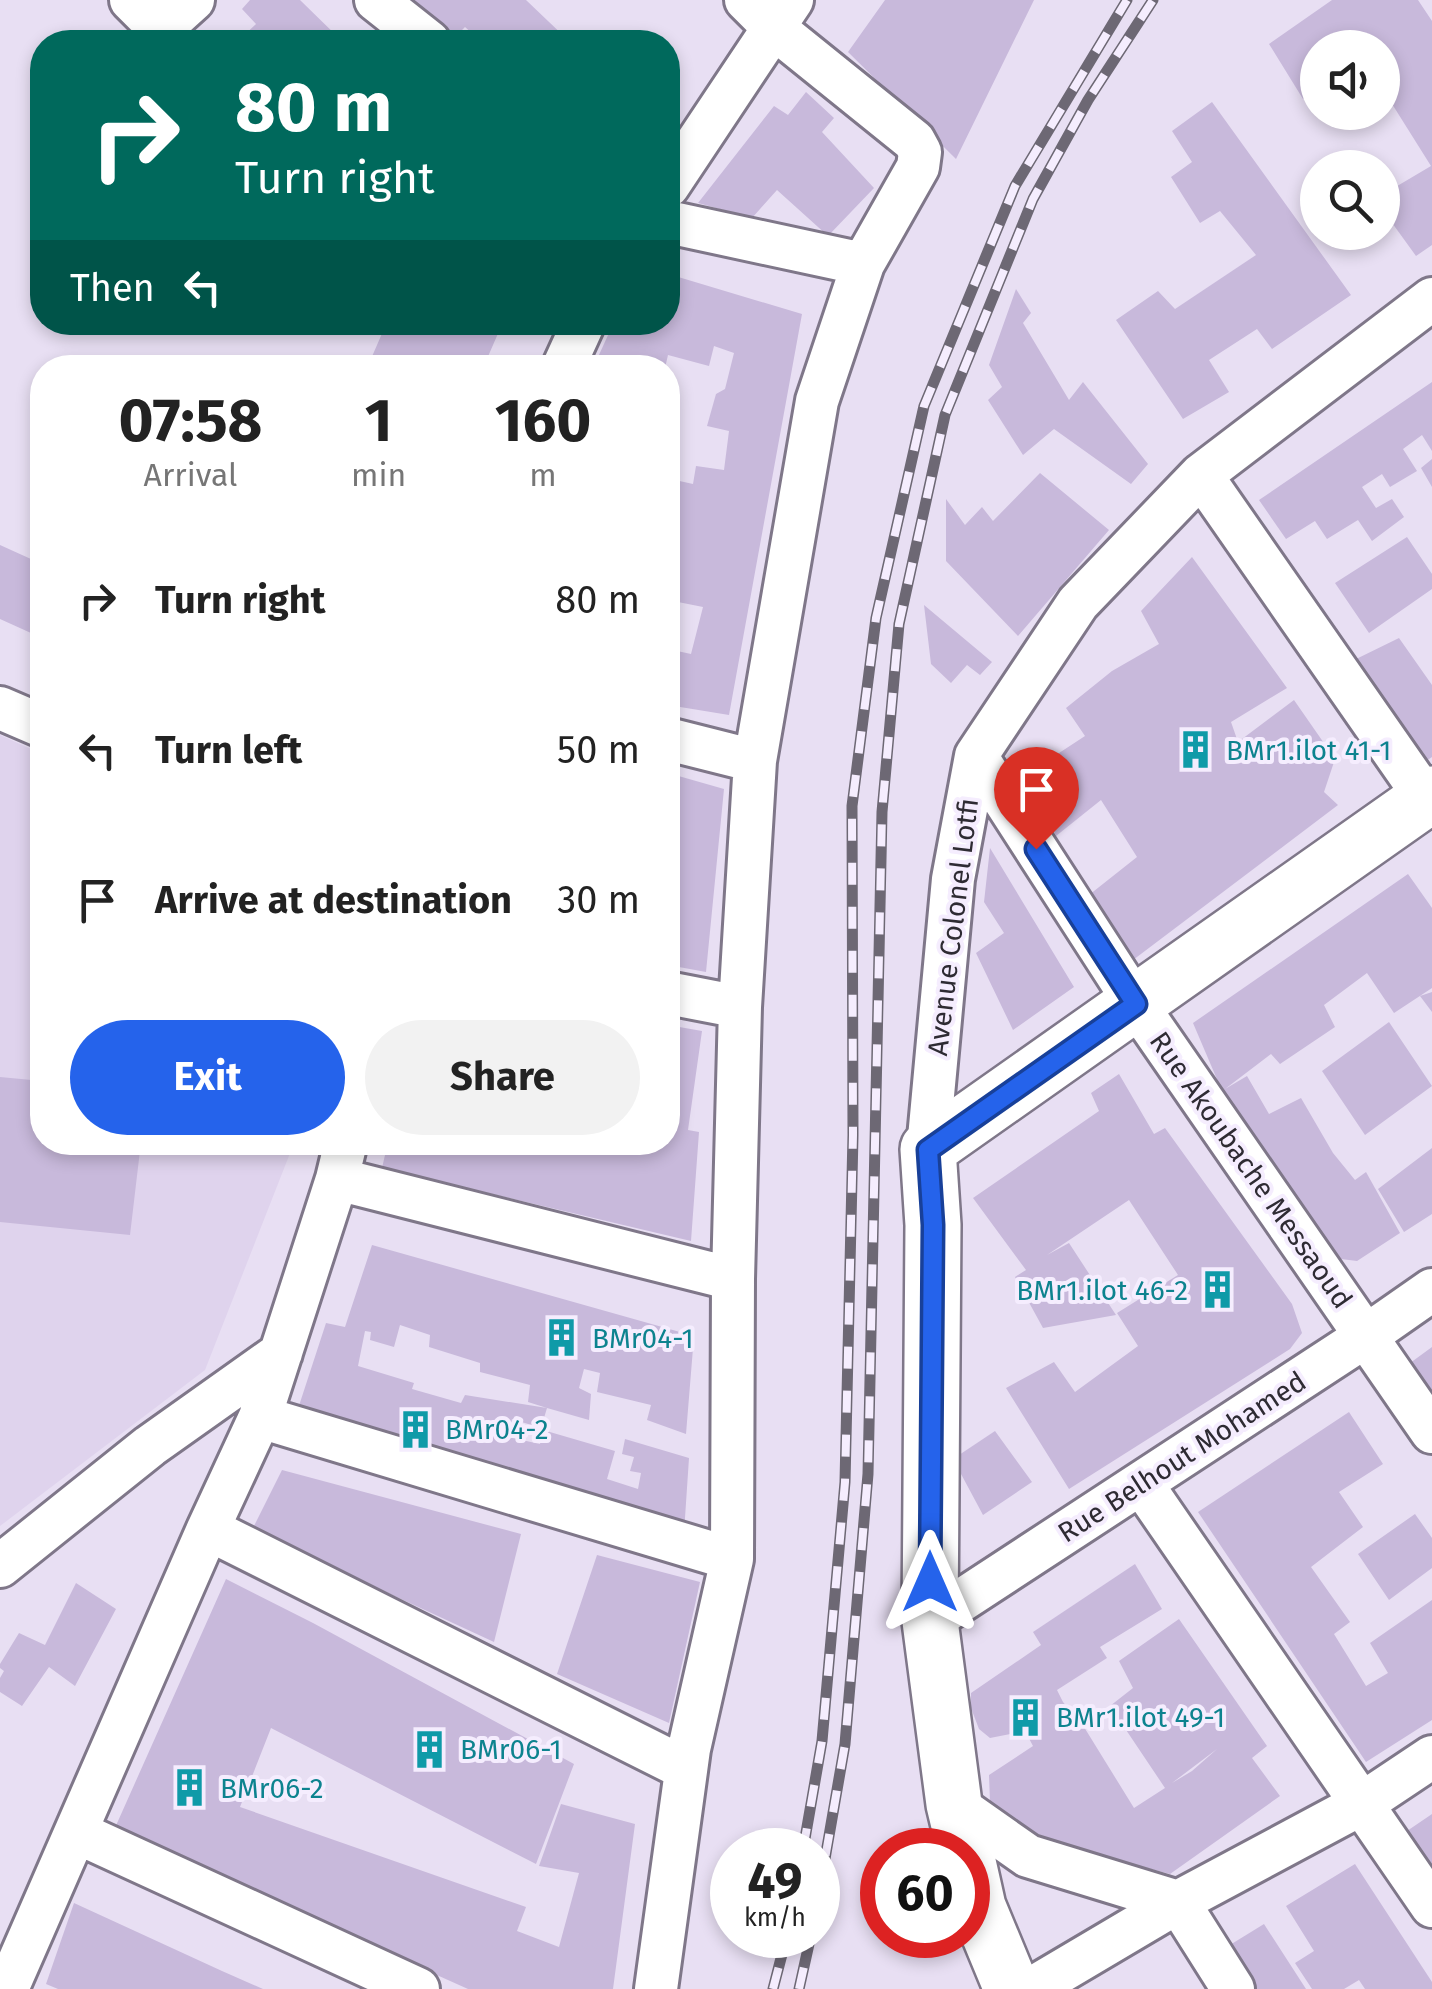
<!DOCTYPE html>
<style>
:root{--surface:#fff;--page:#f2f2f2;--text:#222;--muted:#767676;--accent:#2563eb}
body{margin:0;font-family:"Fira Sans",sans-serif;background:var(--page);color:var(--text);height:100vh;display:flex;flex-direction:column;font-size:38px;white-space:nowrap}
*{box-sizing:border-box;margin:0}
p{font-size:32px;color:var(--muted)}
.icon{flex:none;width:55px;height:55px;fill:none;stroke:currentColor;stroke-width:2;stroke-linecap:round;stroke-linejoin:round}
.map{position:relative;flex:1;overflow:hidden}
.side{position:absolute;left:30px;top:355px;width:650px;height:800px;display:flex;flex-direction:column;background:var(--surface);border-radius:40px;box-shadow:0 5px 15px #0003}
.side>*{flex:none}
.top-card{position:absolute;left:30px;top:30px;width:650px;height:305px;border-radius:40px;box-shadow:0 5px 15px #0003;background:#00695c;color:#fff;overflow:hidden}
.fabs{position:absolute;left:1300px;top:30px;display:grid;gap:20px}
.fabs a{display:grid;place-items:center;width:100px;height:100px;border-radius:50%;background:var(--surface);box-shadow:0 5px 15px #0003;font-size:50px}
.speed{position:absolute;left:710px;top:1828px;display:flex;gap:20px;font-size:50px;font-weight:700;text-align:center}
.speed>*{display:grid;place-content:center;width:130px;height:130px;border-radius:50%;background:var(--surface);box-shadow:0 5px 15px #0003;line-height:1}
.speed small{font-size:25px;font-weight:400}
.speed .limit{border:15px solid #d22;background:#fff;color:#111}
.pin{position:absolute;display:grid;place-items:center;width:85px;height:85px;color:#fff;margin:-102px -42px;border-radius:50% 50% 50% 0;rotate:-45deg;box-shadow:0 0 10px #0007}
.pin .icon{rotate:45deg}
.me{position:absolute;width:110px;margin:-55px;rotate:0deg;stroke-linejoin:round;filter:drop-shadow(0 0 8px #0008)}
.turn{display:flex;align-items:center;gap:35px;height:210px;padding:0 40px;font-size:45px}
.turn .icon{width:130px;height:130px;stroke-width:2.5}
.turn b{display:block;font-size:70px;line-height:85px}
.then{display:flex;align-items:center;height:95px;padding:0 40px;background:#0003;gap:20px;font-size:38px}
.eta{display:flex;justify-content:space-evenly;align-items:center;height:170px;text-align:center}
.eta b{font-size:60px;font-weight:700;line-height:70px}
.action{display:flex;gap:20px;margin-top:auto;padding:20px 40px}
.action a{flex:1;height:115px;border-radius:60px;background:var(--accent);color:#fff;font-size:40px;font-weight:700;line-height:115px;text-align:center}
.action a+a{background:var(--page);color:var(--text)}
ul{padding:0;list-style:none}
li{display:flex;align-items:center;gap:30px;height:150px;padding:0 40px}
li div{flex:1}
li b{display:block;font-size:38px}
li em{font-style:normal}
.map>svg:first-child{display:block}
.built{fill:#dfd3ed}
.building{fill:#c8b9db;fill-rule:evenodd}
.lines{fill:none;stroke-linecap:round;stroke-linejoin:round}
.minor-casing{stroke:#7f7789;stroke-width:48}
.major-casing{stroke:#7f7789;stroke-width:60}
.minor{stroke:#fff;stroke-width:42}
.major{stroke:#fff;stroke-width:55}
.rail-casing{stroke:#6d6874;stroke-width:11}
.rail{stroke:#f5edfe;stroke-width:8;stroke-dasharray:22;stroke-linecap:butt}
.route-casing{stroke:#184099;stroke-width:25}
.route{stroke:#2563eb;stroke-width:18}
.labels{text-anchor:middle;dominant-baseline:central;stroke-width:8;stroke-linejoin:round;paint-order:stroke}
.culture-label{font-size:28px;fill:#0d838f;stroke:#f5edfe;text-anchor:start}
.street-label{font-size:28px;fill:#2e2b33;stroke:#f5edfe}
</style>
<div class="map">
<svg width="1432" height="1989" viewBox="0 0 1432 1989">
<rect width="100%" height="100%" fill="#e8dff3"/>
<path class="built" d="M 0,735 L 42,754 L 42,1142 L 294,1143 L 205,1370 L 0,1526 Z"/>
<path class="building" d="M 250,0 L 300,0 L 343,42 L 237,42 L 256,24 L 242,9 Z
M 393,0 L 526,0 L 570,42 L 482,42 L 465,27 L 450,42 L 437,42 Z
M 885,0 L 1034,0 L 956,159 L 848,52 Z
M 1332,0 L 1418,0 L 1432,21 L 1432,245 L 1416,256 L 1382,209 L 1382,195 L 1431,166 L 1382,88 L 1382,48 L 1318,48 L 1318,90 L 1303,99 L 1269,44 Z
M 806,92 L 834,118 L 822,132 L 874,188 L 828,236 L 777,190 L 752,218 L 698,203 L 774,106 L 788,115 Z
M 1212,102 L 1351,295 L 1272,349 L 1257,329 L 1209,360 L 1229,392 L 1183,419 L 1116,320 L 1158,291 L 1175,309 L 1256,255 L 1220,211 L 1200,223 L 1171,177 L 1192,162 L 1172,131 Z
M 675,276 L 802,314 L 729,715 L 668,705 L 668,649 L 691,654 L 703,607 L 668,600 L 668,559 L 673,530 L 668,528 L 668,510 L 675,480 L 693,484 L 696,466 L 724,470 L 729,431 L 707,426 L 716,394 L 725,389 L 734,353 L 714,346 L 709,366 L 668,355 L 665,368 L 593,368 L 614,322 L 668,322 L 668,277 Z
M 1016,289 L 1031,313 L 1023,323 L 1069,400 L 1083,382 L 1148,464 L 1131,484 L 1054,429 L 1023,455 L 988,400 L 1002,387 L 989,365 Z
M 387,322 L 503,322 L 483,368 L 367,368 Z
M 1432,382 L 1432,451 L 1422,435 L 1403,449 L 1417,471 L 1390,487 L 1382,474 L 1362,487 L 1376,508 L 1392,499 L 1404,517 L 1372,541 L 1358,520 L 1327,539 L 1315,521 L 1286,539 L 1259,500 Z
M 1432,459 L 1432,487 L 1421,468 Z
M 1040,473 L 1109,530 L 1018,636 L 946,561 L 946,499 L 965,525 L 982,507 L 993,521 Z
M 1407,537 L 1432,574 L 1432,589 L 1369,633 L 1335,583 Z
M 0,545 L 42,564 L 42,638 L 0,619 Z
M 1192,557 L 1287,688 L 1231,722 L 1238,742 L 1294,700 L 1335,759 L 1324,792 L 1338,805 L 1133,960 L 1089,895 L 1137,857 L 1101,800 L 1056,836 L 1027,774 L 1085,736 L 1066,708 L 1112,671 L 1159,644 L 1141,611 Z
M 924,605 L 992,662 L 980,675 L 967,665 L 951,683 L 931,664 Z
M 1399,638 L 1432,685 L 1432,757 L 1417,767 L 1350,662 Z
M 668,773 L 724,789 L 706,972 L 668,965 Z
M 990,848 L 1074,987 L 1013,1030 L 976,953 L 1004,933 L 984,902 Z
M 1408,874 L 1432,908 L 1432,988 L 1394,1013 L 1367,973 L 1324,1005 L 1335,1027 L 1280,1064 L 1271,1054 L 1225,1089 L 1247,1076 L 1269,1114 L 1301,1098 L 1333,1153 L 1355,1180 L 1366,1172 L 1400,1233 L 1357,1261 L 1341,1259 L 1319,1247 L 1222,1091 L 1193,1023 Z
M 1432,992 L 1432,1012 L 1420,996 Z
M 1389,1022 L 1432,1086 L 1365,1135 L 1322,1071 Z
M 668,1025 L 702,1031 L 688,1130 L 699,1132 L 691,1241 L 382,1168 L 388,1142 L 623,1142 L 656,1149 L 657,1142 L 668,1142 Z
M 1119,1074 L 1154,1134 L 1165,1128 L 1292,1304 L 1302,1333 L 1290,1349 L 1069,1489 L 1006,1388 L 1054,1362 L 1075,1392 L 1138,1346 L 1117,1313 L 1178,1275 L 1129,1200 L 1047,1255 L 1069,1243 L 1116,1315 L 1043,1328 L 1015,1277 L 1026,1270 L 973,1198 L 1099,1111 L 1091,1093 Z
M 0,1077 L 42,1081 L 42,1142 L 141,1142 L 130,1235 L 0,1222 Z
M 1432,1148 L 1432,1214 L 1404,1232 L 1378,1189 Z
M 372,1245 L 694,1336 L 686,1434 L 647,1420 L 651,1405 L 597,1392 L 600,1373 L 584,1369 L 579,1388 L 591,1394 L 589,1420 L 547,1408 L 541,1428 L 512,1419 L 508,1437 L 540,1444 L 543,1430 L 615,1451 L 607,1479 L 638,1489 L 641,1473 L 630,1471 L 634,1457 L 622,1454 L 625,1439 L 689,1458 L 684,1533 L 294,1421 L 326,1323 L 345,1327 ZM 400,1325 L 430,1335 L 429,1347 L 480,1363 L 480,1372 L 530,1385 L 528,1402 L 547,1408 L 465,1395 L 461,1403 L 412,1389 L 414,1383 L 358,1366 L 365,1331 L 371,1332 L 370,1340 L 394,1347 Z
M 1432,1347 L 1432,1401 L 1406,1366 Z
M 1349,1412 L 1383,1464 L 1339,1492 L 1363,1527 L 1311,1567 L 1350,1622 L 1334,1634 L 1366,1686 L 1388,1673 L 1370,1643 L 1432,1600 L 1432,1720 L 1366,1762 L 1198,1512 Z
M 995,1431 L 1032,1482 L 983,1515 L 953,1459 Z
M 282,1470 L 521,1534 L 494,1642 L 252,1530 Z
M 1415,1514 L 1432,1538 L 1432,1568 L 1389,1600 L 1358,1554 Z
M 597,1555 L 700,1582 L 669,1723 L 557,1674 Z
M 1135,1564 L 1162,1609 L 1100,1647 L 1107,1658 L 1057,1690 L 1063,1702 L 1084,1727 L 1134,1808 L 1165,1788 L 1110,1706 L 1133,1688 L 1119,1661 L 1179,1619 L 1267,1746 L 1252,1758 L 1280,1796 L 1170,1874 L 1041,1840 L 990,1802 L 989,1775 L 1033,1746 L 1025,1731 L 990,1738 L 979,1729 L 971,1708 L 971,1693 L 1041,1645 L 1033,1632 ZM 1217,1749 L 1192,1771 L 1172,1783 Z
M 226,1579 L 313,1623 L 574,1764 L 536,1864 L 271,1728 L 240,1807 L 526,1907 L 517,1931 L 559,1947 L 579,1873 L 539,1866 L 561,1804 L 635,1824 L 613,1989 L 468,1989 L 114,1830 Z
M 76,1583 L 116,1609 L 75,1686 L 49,1667 L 22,1706 L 0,1692 L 0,1678 L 4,1671 L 0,1668 L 0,1664 L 19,1633 L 45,1645 Z
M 1432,1814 L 1432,1869 L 1407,1831 Z
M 1355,1864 L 1432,1982 L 1432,1989 L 1365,1989 L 1359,1980 L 1344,1989 L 1312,1989 L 1295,1963 L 1314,1951 L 1286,1906 Z
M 74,1903 L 222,1971 L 263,1989 L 58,1989 L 46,1984 Z
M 1264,1924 L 1306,1989 L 1252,1989 L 1225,1948 Z"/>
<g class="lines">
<defs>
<path id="minor" d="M 131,0 L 153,22 L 172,19 L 193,0
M 376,0 L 429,42
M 668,186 L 792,0
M 668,222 L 863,264
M 563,368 L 584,322
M 1201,475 L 1432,807
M 0,708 L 42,726
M 668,739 L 755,761
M 976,756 L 1136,1004 L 1432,1432
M 668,993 L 740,1007
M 928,1149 L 953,879 L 976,756 L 1078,603 L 1201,475 L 1432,299
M 337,1179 L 733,1279
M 260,1417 L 732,1559
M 1141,1483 L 1432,1906
M 208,1529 L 686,1769
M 0,1566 L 150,1446 L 281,1353
M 930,1621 L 1366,1336 L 1432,1290
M 954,1804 L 1028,1856 L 1178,1902 L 1233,1989
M 76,1832 L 418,1989
M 7,1989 L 208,1529 L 260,1417 L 337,1179 L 346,1142
M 656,1989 L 689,1749 L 732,1559 L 733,1279 L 740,1007 L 755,761 L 817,401 L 863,264 L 918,167 L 920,152 L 914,141 L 774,28 L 746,0
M 1031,1989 L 1178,1902 L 1363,1803 L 1432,1757"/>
<path id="major" d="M 965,1850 L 954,1804 L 930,1621 L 933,1225 L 928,1149 L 1432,794
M 968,1862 L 978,1907 L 1012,1989"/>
</defs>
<use href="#minor" class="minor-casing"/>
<use href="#major" class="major-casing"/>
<use href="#minor" class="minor"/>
<use href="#major" class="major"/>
<defs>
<path id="rail" d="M 803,1850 L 822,1741 L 845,1482 L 853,1135 L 852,806 L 876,618 L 924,406 L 1015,186 L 1127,0
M 818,1899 L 845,1744 L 868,1474 L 882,812 L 899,624 L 945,415 L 1033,199 L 1088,100 L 1153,0
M 773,1989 L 787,1935
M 799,1989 L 811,1935"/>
</defs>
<use href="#rail" class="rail-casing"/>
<use href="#rail" class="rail"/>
</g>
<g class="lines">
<defs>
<path id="route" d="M 930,1582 L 933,1225 L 928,1150 L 1136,1004 L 1036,849"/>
</defs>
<use href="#route" class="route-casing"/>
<use href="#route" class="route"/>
</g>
<defs>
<symbol id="building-bare" viewBox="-9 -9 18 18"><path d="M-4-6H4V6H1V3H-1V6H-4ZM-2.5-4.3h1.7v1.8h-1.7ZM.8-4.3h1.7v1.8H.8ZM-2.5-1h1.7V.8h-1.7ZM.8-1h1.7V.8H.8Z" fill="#0f9aa8" stroke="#f5edfe" stroke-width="2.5" paint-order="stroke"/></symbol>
</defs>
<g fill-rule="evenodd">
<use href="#building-bare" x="1168" y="722" width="55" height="55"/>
<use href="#building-bare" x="1190" y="1262" width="55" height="55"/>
<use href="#building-bare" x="534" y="1310" width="55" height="55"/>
<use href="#building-bare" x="388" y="1402" width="55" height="55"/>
<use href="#building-bare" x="998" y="1690" width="55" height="55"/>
<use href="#building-bare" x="402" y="1722" width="55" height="55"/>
<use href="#building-bare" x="162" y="1760" width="55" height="55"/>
</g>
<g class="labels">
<g class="culture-label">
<text x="1226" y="750">BMr1.ilot 41-1</text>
<text x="1188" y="1290" text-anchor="end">BMr1.ilot 46-2</text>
<text x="592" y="1338">BMr04-1</text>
<text x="445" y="1429">BMr04-2</text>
<text x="1056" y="1717">BMr1.ilot 49-1</text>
<text x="460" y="1749">BMr06-1</text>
<text x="220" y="1788">BMr06-2</text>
</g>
<g class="street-label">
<text transform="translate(953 927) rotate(-83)">Avenue Colonel Lotfi</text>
<text transform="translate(1251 1170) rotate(55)">Rue Akoubache Messaoud</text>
<text transform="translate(1182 1457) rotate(-33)">Rue Belhout Mohamed</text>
</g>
</g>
</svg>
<div class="fabs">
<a><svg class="icon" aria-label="sound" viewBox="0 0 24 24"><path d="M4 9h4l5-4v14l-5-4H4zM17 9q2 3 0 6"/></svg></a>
<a><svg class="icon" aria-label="search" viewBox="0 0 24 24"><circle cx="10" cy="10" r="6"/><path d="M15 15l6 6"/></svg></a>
</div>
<div class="speed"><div>49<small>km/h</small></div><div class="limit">60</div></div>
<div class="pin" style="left:1036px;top:849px;background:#d93025"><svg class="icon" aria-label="arrive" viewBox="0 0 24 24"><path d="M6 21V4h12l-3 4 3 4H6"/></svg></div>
<svg class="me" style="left:930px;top:1582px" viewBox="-20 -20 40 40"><path d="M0-17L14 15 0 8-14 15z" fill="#2563eb" stroke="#fff" stroke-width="4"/></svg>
<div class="top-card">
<div class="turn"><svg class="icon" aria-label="right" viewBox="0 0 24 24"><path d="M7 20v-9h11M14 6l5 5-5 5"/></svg><div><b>80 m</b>Turn right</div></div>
<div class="then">Then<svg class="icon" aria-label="left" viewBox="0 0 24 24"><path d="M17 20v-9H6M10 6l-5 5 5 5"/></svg></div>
</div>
<section class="side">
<div class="eta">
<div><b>07:58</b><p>Arrival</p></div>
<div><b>1</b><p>min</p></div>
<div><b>160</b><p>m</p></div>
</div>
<ul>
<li><svg class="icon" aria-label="right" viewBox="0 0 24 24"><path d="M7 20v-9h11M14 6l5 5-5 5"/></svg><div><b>Turn right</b></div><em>80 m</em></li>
<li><svg class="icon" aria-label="left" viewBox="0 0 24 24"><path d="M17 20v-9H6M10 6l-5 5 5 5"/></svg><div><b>Turn left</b></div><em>50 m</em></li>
<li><svg class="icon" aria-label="arrive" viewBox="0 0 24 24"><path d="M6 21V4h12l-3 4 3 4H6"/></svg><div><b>Arrive at destination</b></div><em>30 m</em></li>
</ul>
<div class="action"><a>Exit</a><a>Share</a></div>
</section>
</div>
